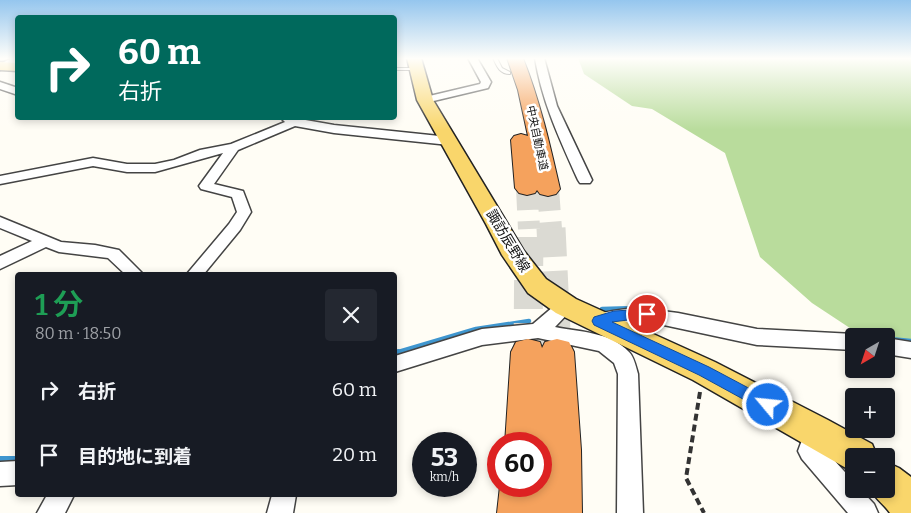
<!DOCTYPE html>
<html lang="ja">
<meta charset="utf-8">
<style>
:root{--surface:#171b24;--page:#242831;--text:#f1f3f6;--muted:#9ea1a6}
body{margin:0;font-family:Bitter,"Noto Sans JP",serif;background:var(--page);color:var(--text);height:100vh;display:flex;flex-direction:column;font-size:19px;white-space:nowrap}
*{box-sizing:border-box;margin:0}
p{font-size:16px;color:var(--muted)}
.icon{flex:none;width:28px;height:28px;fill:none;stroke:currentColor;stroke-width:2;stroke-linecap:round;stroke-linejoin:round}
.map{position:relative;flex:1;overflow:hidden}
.drawer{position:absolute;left:15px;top:272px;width:382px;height:225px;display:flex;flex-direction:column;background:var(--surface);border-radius:5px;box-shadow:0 2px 8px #0003}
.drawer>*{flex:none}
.banner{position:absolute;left:15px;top:15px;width:382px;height:105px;border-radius:5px;box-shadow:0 2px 8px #0003;background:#00695c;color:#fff;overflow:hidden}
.needle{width:32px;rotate:219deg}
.controls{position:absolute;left:845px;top:328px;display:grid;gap:10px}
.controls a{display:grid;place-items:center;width:50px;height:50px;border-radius:5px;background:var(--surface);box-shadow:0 2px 8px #0003;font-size:25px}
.speed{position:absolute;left:412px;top:432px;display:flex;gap:10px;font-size:25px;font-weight:700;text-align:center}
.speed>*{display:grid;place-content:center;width:65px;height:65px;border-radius:50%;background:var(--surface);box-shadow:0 2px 8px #0003;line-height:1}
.speed small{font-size:12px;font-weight:400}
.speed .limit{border:8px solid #d22;background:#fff;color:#111}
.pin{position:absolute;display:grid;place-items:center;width:42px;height:42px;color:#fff;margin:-21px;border:2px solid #fff;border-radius:50%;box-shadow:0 1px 5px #0007}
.me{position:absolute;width:55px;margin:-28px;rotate:298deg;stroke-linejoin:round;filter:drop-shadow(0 0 4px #0008)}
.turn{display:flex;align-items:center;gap:18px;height:105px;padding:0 20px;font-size:22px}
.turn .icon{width:65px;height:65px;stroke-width:2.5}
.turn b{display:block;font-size:35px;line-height:42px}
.round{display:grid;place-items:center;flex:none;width:52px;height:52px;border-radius:5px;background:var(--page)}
.summary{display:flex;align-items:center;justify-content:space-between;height:85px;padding:0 20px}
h1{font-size:30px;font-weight:600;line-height:38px;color:#1e9e55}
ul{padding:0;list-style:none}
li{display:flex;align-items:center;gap:15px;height:65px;padding:0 20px}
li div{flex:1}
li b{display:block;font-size:19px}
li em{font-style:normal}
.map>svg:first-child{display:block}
.forest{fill:#b9dc9c}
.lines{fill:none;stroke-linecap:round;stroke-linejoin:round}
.stream-far1{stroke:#3f96cf;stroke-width:4.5}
.stream{stroke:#3f96cf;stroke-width:6}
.motorway-tunnel-far1{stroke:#dbdad3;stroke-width:22;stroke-dasharray:22 11;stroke-linecap:butt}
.motorway-tunnel{stroke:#dbdad3;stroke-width:29;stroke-dasharray:29 14;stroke-linecap:butt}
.service-casing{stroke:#444;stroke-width:2}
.minor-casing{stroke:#444;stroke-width:3}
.primary-casing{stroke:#222;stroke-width:3}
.motorway-casing{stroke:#222;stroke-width:2}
.path{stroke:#333;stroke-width:4;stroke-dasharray:7 4;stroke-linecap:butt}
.service{fill:#fff;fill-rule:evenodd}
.minor{fill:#fff;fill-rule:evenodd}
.primary{fill:#f9d66b;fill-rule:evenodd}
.motorway{fill:#f5a25d;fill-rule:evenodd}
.route{fill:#1a73e8;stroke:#114b97}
.labels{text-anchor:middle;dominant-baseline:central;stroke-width:5;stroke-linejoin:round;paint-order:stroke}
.far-street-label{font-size:11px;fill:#111;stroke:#fff}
.street-label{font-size:14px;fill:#111;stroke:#fff}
</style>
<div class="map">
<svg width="911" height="513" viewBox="0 0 911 513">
<rect width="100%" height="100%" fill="#fffdf5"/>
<path class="forest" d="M 578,58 L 911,58 L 911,352 L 886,346 L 886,336 L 862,336 L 812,303 L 760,257 L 725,153 L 652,109 L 632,106 L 584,74 Z"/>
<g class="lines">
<path class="stream-far1" d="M 602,309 L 637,308
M 890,339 L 911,341
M 395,353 L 476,329 L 529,321"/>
<path class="stream" d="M 395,353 L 398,352
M 0,459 L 18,459"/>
<path class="motorway-tunnel-far1" d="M 527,188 L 529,229
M 548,189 L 551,229"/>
<path class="motorway-tunnel" d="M 551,228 L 557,352
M 528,352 L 529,228"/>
<defs>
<path id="service" d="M 493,58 L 497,58 L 502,68 L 510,72 L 510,74 C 500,74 497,67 493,58 Z
M 395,68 L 417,68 L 419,69 L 417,70 L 395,70 Z"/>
<path id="minor" d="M 12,58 L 18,58 L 18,63 L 0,70 L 0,64 Z
M 468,58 L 477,58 L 491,82 L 488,88 L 425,103 L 421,102 L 420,100 L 421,98 L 480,84 L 481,82 Z
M 535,58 L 544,58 L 557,106 L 592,180 L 590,183 L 580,183 L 578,180 C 560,140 542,102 535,58 Z
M 0,82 L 18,88 L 18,95 L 0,89 Z
M 281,118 L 294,118 L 334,125 L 449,137 L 455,141 L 449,145 L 334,133 L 295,126 L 238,150 L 214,184 L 243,191 L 251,212 L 240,230 L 203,275 L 186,275 L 229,224 L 237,212 L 232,197 L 201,189 L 199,186 L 223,153 L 155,172 L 127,172 L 93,166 L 0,184 L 0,176 L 93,158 L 127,164 L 155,164 L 174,160 L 200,150 L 231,144 L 285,122 Z
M 0,217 L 61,242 L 95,245 L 119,250 L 144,275 L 126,275 L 108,258 L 59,252 L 46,247 L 0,269 L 0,256 L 32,241 L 0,228 Z
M 566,299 L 572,301 L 575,306 L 555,327 C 580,332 611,332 629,352 C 634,357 636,367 638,374 L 643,513 L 617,513 L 618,374 L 614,363 L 599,351 L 538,338 L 482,345 L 395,372 L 395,356 L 482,329 L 533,324 L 560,301 Z
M 639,308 L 678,313 L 757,329 L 854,334 L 860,336 L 854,336 L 854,350 L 757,345 L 659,324 L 619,323 L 598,328 L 591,326 L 589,321 L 591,316 C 607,311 623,309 639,308 Z
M 886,338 L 911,342 L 911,358 L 886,354 Z
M 816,421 L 824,424 L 827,431 L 823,448 L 854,482 L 854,489 L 860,489 L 874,504 L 878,513 L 848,513 L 802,459 L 798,451 L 808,424 Z
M 18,461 L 18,485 L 0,486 L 0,462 Z
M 47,495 L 74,495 L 65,513 L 37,513 Z
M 272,495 L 296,495 L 293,513 L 267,513 Z"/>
<path id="primary" d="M 407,58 L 421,58 L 433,100 L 524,251 L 546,279 L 576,299 L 715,362 L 828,420 L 872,444 L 877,456 L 854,456 L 854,471 L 846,468 L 693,380 L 556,313 L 528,293 L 502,255 L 486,224 L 417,100 Z
M 0,62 L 18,63 L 18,71 L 0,70 Z
M 886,462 L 899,468 L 911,477 L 911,513 L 890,513 C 884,504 874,498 871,489 L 886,489 Z"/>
<path id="motorway" d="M 507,58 L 523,58 C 540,101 550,145 560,189 L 556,194 L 548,196 L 540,194 L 537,190 L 535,193 L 527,195 L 519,193 L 515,188 L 511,140 L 514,136 L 521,134 L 528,136 L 518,90 Z
M 528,339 L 540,342 L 542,348 L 545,342 L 557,339 L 569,342 L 574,352 L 581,450 L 582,513 L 497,513 L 500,486 L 541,486 L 541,444 L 505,444 L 511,352 L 516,342 Z"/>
</defs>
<use href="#service" class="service-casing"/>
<use href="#minor" class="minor-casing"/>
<use href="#primary" class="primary-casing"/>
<use href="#motorway" class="motorway-casing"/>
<path class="path" d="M 700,392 L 686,478 L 704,513"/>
<use href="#service" class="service"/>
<use href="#minor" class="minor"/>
<use href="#primary" class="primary"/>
<use href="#motorway" class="motorway"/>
</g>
<linearGradient id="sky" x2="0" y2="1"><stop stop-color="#95c6ee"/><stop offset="0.45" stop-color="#fffefa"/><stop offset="1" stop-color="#fffefa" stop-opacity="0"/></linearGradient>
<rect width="911" height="130" fill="url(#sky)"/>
<path class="route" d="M 647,309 L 652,310 L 654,314 L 652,317 L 612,322 L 709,367 L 773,401 L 776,405 L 773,410 L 768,412 L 763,410 L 699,375 L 594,325 L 592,321 L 594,317 L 614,311 Z"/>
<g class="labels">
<g class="far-street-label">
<text transform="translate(537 138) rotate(78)">中央自動車道</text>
</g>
<g class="street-label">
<text transform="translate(508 241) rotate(59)">諏訪辰野線</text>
</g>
</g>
</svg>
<div class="controls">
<a><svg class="needle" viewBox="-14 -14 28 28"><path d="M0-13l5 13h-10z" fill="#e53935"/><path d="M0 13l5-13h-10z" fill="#9ea1a6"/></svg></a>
<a>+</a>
<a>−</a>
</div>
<div class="speed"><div>53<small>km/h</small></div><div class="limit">60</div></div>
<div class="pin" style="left:647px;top:314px;background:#d93025"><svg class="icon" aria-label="arrive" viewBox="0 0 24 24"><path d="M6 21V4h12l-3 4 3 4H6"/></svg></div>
<svg class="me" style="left:768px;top:405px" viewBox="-20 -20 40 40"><circle r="17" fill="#1a73e8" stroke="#fff" stroke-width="3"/><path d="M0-11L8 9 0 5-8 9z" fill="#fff"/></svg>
<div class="banner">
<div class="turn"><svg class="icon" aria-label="right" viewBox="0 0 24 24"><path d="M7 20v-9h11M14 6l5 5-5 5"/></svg><div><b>60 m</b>右折</div></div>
</div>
<section class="drawer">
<div class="summary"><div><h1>1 分</h1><p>80 m · 18:50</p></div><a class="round"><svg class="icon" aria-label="close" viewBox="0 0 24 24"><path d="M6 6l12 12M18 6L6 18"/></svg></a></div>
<ul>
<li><svg class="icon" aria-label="right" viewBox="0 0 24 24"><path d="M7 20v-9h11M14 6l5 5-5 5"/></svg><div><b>右折</b></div><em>60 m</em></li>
<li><svg class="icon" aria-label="arrive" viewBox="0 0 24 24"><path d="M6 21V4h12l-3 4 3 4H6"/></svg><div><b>目的地に到着</b></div><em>20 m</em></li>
</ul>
</section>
</div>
